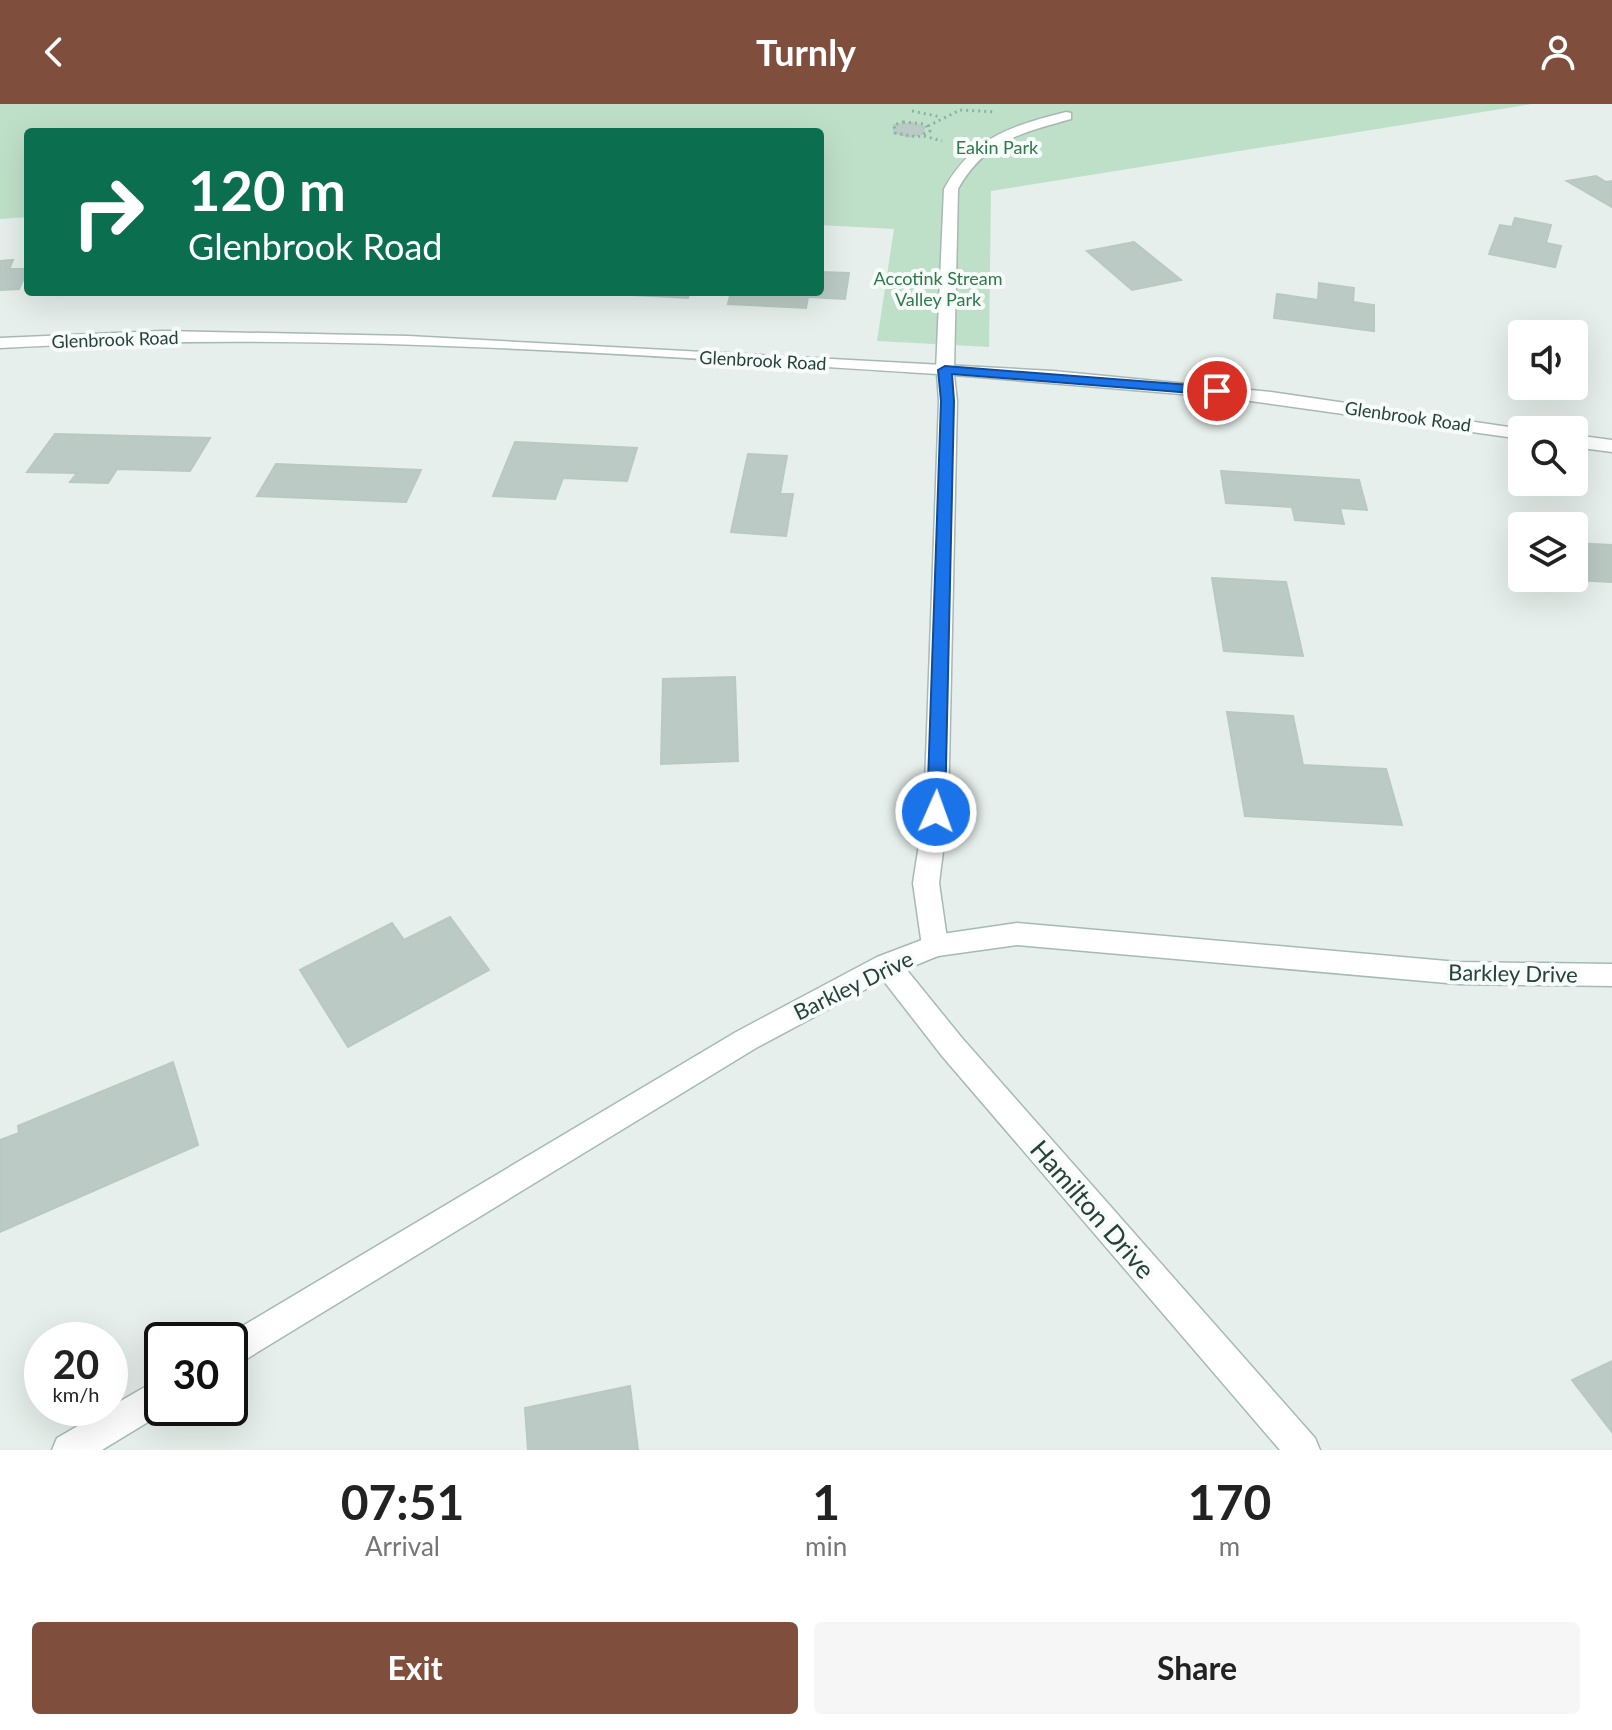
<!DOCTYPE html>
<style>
:root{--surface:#fff;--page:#f6f6f6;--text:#222;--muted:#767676;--accent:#804e3d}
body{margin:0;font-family:Lato,sans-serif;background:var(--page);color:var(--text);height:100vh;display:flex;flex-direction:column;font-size:30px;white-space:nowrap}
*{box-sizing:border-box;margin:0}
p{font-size:26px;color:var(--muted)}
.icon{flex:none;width:44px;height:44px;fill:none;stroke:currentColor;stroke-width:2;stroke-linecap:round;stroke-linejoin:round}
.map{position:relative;height:1346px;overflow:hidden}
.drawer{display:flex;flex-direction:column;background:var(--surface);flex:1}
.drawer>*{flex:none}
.top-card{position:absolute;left:24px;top:24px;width:800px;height:168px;border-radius:8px;box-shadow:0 8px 32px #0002;background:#0b6e4f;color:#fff;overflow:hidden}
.fabs{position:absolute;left:1508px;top:216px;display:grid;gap:16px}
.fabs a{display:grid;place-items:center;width:80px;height:80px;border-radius:8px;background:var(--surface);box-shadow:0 8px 32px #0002;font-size:40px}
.speed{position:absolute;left:24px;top:1218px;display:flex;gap:16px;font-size:40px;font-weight:700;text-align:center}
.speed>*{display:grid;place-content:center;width:104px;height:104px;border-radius:50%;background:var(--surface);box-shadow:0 8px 32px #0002;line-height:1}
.speed small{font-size:20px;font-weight:400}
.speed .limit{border:4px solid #111;border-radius:12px;background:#fff;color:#111}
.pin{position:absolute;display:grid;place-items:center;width:68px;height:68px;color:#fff;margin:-34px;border:4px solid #fff;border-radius:50%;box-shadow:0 2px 8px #0007}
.me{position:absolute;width:88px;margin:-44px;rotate:2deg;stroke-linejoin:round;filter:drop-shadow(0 0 6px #0008)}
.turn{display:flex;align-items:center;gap:28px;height:168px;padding:0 32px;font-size:36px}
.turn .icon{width:104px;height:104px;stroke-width:2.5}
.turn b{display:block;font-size:56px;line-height:68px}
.eta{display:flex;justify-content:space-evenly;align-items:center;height:136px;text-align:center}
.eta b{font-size:48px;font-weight:700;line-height:56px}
.action{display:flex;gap:16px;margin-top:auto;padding:16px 32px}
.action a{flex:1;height:92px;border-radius:8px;background:var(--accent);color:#fff;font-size:32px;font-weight:700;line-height:92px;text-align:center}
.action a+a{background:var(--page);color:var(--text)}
header{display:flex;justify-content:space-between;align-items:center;height:104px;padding:0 32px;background:var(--accent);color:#fff;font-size:36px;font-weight:700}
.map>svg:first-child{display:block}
.green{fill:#bfe0c8}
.building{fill:#bbcac4;stroke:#b8c9c2;stroke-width:2}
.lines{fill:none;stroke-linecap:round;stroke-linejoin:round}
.lane-casing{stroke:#a8b8b2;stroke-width:3}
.street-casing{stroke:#a8b8b2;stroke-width:3}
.secondary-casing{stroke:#a4bbb3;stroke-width:3}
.path{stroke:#86b3a5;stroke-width:3;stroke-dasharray:2 4;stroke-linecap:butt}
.lane{fill:#fff;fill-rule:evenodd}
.street{fill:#fff;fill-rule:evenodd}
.secondary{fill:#fff;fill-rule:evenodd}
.route{fill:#1a73e8;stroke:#114b97;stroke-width:2}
.labels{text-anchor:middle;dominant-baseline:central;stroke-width:8;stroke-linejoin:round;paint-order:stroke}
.far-park-label{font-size:18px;fill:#2d7a4b;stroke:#f7fbf9}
.far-street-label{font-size:18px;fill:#24423a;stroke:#f7fbf9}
.street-label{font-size:22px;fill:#24423a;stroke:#f7fbf9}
.near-street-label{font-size:26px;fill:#24423a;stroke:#f7fbf9}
</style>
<header><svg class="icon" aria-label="back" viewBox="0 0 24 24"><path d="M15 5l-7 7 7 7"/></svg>Turnly<svg class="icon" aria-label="person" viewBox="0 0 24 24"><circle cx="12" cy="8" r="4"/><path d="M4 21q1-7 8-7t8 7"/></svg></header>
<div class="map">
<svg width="1612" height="1346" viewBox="0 0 1612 1346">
<rect width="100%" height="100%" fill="#e6efeb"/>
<path class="green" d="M 0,0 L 1532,0 L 991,87 L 989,243 L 877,237 L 894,125 L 820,121 L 820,28 L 28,28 L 28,113 L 0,115 Z"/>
<path class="building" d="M 912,19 L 924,23 L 923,30 L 908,33 L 894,28 L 894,21 Z
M 1596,72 L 1606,78 L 1612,77 L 1612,103 L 1567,77 Z
M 1515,114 L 1551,121 L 1546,139 L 1561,142 L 1555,163 L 1489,150 L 1500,121 L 1512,123 Z
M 1134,138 L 1181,176 L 1132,186 L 1087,147 Z
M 13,156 L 9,165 L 28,165 L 19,185 L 0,186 L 0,157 Z
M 820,168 L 849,169 L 845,195 L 808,193 L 806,204 L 728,200 L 731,188 L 820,188 Z
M 1319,179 L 1354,184 L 1353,198 L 1374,201 L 1374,227 L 1274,214 L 1277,190 L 1318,196 Z
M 578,188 L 690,188 L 688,194 Z
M 55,330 L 210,334 L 190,367 L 117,365 L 108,379 L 70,378 L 77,369 L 27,368 Z
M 515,338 L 637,344 L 627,377 L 563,374 L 555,395 L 493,392 Z
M 748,350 L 787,352 L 780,390 L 793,390 L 786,432 L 731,428 Z
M 276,360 L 421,366 L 406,398 L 257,392 Z
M 1221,367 L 1359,376 L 1367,406 L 1340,404 L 1344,420 L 1295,416 L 1292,403 L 1226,399 Z
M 1510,436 L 1522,437 L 1522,464 Z
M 1574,439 L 1612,441 L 1612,478 L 1536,474 L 1574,474 Z
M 1212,474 L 1286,478 L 1303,552 L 1224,547 Z
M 735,573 L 738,657 L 661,660 L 663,575 Z
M 1227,608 L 1293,612 L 1303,661 L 1386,665 L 1402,721 L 1245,712 Z
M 450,813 L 489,866 L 348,943 L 300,866 L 392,819 L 404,836 Z
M 173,958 L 198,1041 L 0,1128 L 0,1036 L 19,1029 L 18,1022 Z
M 1612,1257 L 1612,1328 L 1572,1276 Z
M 630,1282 L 638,1346 L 528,1346 L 525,1304 Z"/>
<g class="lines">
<defs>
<path id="lane" d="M 1066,8 L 1071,9 L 1071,15 C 1021,29 985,37 958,85 L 954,266 L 951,270 L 939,270 L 936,266 L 944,85 C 973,33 1011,22 1066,8 Z"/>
<path id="street" d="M 163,227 L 408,232 L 1053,267 L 1271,288 L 1529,326 L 1522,326 L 1522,335 L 1229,294 L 954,271 L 957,297 L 948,708 L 939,779 L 948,842 L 944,850 L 935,853 L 926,850 L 922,842 L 913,779 L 924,708 L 939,297 L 937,270 C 625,250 312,226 0,244 L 0,234 Z
M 1574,331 L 1612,336 L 1612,348 L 1574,343 Z"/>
<path id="secondary" d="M 1017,819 L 1458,858 L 1612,860 L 1612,882 L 1458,880 L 1017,841 L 938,852 L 906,865 L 962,934 L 1315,1334 L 1320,1346 L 1280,1346 L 942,952 L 883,876 L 756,944 L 230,1265 L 230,1236 L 219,1236 L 736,928 L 877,853 L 935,831 Z
M 162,1273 L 162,1304 L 171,1304 L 102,1346 L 52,1346 L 57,1334 Z"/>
</defs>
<use href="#lane" class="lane-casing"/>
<use href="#street" class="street-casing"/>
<use href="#secondary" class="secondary-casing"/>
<path class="path" d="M 912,7 L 941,13
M 903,18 L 925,20 L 930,27 L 918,33 L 895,29 L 894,21 Z
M 928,22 L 960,6 L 996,8
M 924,32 L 942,37"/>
<use href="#lane" class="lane"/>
<use href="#street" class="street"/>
<use href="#secondary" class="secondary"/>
</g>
<path class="route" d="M 945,262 L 1217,283 L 1224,287 L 1217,291 L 952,270 L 954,297 L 945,708 L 936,715 L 927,708 L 941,297 L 938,266 Z"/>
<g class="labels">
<g class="far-park-label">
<text x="997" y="43">Eakin Park</text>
<text x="938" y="174">Accotink Stream<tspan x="938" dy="21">Valley Park</tspan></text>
</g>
<g class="far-street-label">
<text transform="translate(115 235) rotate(-2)">Glenbrook Road</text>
<text transform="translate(763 256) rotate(3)">Glenbrook Road</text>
<text transform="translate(1408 312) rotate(8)">Glenbrook Road</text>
</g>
<g class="street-label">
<text transform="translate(1513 869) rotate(1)">Barkley Drive</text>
<text transform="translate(853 881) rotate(-26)">Barkley Drive</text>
</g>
<g class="near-street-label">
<text transform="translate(1093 1105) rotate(49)">Hamilton Drive</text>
</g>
</g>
</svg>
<div class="fabs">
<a><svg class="icon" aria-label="sound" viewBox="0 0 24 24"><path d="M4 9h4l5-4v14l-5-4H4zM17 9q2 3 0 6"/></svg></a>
<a><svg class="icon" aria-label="search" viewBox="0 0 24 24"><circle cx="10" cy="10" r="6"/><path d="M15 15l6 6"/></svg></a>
<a><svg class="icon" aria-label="layers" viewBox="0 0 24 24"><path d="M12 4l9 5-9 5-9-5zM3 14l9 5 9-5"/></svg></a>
</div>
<div class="speed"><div>20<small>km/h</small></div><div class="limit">30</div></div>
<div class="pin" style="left:1217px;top:287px;background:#d93025"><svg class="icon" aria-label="arrive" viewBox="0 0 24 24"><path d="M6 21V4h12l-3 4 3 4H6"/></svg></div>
<svg class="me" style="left:936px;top:708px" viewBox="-20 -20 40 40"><circle r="17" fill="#1a73e8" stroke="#fff" stroke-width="3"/><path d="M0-11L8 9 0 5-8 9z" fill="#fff"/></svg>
<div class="top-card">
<div class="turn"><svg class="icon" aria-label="right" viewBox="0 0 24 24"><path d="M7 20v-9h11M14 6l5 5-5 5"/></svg><div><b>120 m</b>Glenbrook Road</div></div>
</div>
</div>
<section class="drawer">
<div class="eta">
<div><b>07:51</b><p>Arrival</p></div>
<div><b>1</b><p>min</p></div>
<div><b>170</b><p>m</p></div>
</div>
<div class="action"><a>Exit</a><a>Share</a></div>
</section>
